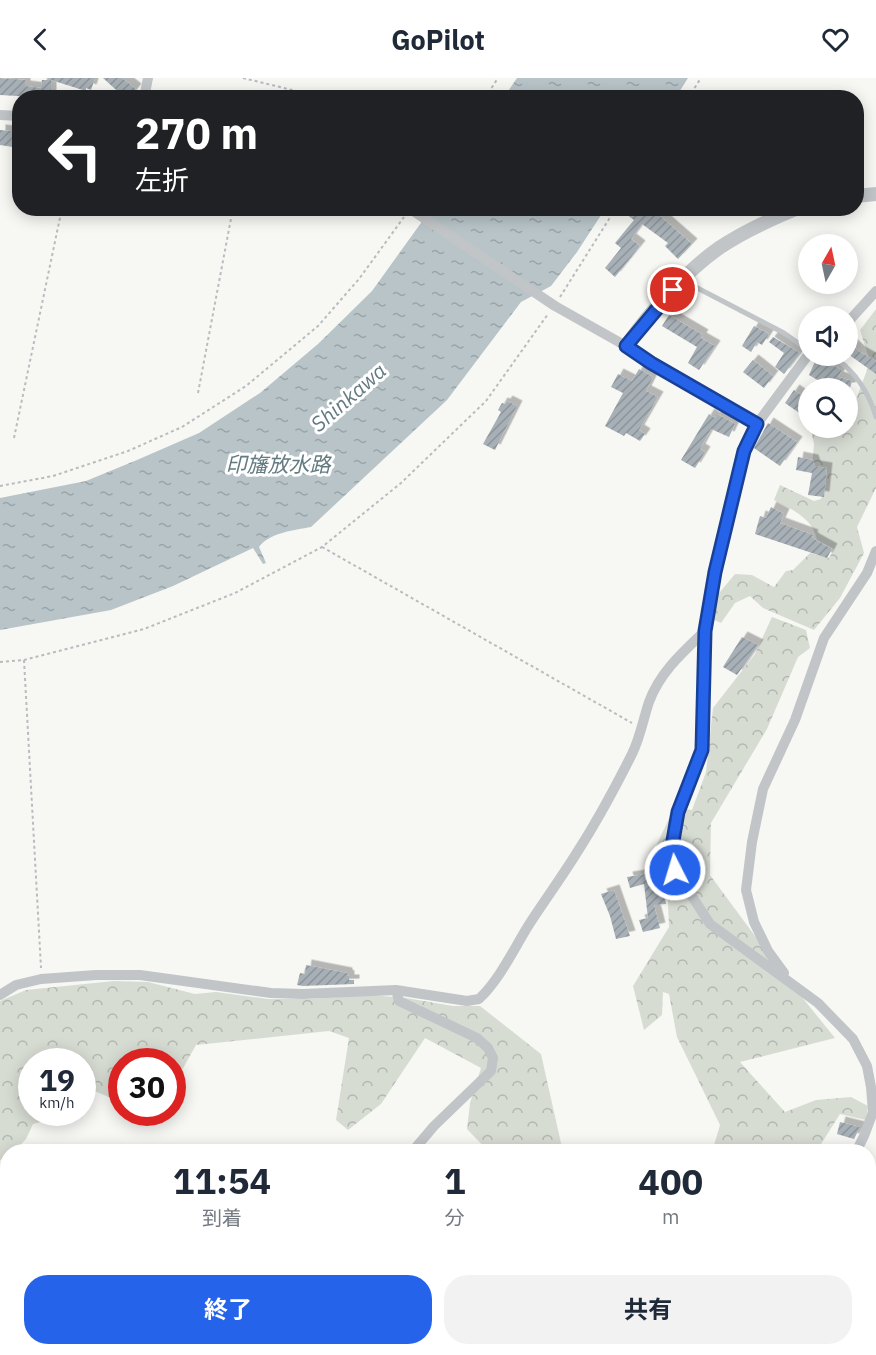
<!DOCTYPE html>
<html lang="ja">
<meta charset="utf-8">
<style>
:root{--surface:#fff;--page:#f2f2f3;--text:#1f2937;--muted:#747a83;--accent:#2563eb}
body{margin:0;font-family:"IBM Plex Sans","Noto Sans JP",sans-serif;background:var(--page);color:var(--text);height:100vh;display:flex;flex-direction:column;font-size:22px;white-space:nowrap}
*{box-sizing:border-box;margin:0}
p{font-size:20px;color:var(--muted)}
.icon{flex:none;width:33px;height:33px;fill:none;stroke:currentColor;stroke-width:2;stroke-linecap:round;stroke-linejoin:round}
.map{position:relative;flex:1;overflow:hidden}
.sheet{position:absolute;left:0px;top:1066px;width:876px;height:212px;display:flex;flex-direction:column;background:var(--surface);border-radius:24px 24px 0 0;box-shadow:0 3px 15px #0003}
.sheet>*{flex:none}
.guide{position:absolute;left:12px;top:12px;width:852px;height:126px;border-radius:24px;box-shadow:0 3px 15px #0003;background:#202124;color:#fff;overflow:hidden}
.needle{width:39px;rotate:9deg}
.buttons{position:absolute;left:798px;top:156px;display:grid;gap:12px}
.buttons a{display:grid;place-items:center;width:60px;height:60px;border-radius:50%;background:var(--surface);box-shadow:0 3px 15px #0003;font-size:30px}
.speed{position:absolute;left:18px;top:970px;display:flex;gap:12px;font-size:30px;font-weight:700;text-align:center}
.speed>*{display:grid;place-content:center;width:78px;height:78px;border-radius:50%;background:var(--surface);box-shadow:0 3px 15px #0003;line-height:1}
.speed small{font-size:15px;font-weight:400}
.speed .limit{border:9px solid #d22;background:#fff;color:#111}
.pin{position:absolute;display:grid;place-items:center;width:51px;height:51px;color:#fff;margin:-26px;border:3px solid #fff;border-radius:50%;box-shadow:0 2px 6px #0007}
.me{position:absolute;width:66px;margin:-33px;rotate:355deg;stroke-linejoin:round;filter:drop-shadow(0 0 4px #0008)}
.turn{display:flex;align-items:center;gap:21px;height:126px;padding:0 24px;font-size:27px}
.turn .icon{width:78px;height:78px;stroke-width:2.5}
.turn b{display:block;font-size:42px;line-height:51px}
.eta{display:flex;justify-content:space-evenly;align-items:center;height:102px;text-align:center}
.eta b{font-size:36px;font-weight:700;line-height:42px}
.button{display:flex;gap:12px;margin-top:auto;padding:12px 24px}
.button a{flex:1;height:69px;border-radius:24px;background:var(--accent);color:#fff;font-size:24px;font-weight:700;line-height:69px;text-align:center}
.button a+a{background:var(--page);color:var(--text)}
header{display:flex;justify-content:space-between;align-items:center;height:78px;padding:0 24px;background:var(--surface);font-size:27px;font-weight:700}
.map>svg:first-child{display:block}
.forest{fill:url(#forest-crowns)}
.water{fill:url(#water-ripples)}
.building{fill:url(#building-hatch);filter:url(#shadow)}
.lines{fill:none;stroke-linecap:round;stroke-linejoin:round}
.path{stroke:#b9bcbf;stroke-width:2;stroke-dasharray:3 3;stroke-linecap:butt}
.service{stroke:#c1c5c8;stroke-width:5}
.minor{stroke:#c1c5c8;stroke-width:10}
.tertiary{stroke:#c1c5c8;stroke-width:14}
.route-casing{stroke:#184099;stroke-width:15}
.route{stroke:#2563eb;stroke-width:10}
.labels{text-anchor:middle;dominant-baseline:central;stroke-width:6;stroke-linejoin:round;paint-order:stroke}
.water-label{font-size:21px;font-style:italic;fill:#637a80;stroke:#fff}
</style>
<header><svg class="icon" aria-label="back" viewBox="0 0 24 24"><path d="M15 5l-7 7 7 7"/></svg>GoPilot<svg class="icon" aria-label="heart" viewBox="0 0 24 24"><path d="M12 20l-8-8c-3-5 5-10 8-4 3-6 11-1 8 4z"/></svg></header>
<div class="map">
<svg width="876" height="1277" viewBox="0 0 876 1277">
<defs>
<pattern id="forest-crowns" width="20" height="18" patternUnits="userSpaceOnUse" patternTransform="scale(1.5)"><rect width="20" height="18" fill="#d7dcd3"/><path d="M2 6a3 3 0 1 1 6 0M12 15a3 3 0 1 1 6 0" fill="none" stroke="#b2b7b1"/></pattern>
<pattern id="water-ripples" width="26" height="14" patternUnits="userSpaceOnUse" patternTransform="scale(1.5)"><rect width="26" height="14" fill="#b8c4c8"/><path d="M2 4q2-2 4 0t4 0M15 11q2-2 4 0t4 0" fill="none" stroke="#99a4a8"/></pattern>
<pattern id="building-hatch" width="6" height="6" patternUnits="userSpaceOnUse" patternTransform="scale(1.5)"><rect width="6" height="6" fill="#a7b0b6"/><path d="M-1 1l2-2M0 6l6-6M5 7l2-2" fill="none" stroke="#8c949a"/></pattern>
<filter id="shadow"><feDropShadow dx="5.5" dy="-5.5" stdDeviation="0" flood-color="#0004"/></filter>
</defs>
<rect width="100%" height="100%" fill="#f7f7f4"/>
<path class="forest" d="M 876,231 L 876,410 L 857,449 L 864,475 L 840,520 L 814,552 L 763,530 L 750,518 L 735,525 L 721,545 L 712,541 L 715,520 L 735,496 L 752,497 L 774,509 L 786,493 L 793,492 L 810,475 L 829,480 L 834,471 L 817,462 C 813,440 791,431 774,422 L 780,407 L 814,423 L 821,421 L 827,393 L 812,388 L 814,366 L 811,353 L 816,350 L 824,350 L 831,356 L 840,350 L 848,350 L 848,343 L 870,284 L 860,252 Z
M 772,539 L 806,552 L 810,570 L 798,579 L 767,651 L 711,745 L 710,797 L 780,892 L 835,960 L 740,984 L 785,1034 L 816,1022 L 851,1019 L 868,1028 L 866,1042 L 840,1036 L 816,1074 L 709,1074 L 714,1067 L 720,1047 L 677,959 L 669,916 L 663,914 L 662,937 L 644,952 L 633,908 L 669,849 L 667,801 L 650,781 L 674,730 L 692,732 L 706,694 L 713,630 L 755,576 Z
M 114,903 L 148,904 L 195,916 L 216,914 L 268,921 L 310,921 L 370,917 L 406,920 L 453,928 L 480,928 L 541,976 L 563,1074 L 489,1074 L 467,1051 L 470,1025 L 481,990 L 425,960 L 381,1026 L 348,1052 L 336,1042 L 349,960 L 329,953 L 196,967 L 173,1008 L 172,984 L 122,984 L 121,1024 L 87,1010 L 83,1015 L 82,984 L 32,984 L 32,1035 L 64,1035 L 62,1038 L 33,1046 L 26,1061 L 14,1074 L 8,1074 L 7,1080 L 0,1082 L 0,923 L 26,912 Z
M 320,1271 L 494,1270 L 494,1271 L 490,1277 L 313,1277 Z"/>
<path class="water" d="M 517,0 L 688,0 L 676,19 L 504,19 Z
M 431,131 L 605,131 L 577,174 L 551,208 L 521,224 L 447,322 L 311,449 C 294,452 269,455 259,469 L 266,485 L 263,486 L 253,470 L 173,508 L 111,532 L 0,552 L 0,420 L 86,403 L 137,382 L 199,355 L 260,315 L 318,266 L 372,213 Z"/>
<path class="building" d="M 0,0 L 25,2 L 25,8 L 41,10 L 42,2 L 51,2 L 51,20 L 0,17 Z
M 51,0 L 95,0 L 91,12 L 86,10 L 86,13 L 51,2 Z
M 103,0 L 122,0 L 136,11 L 129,20 L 125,20 Z
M 0,52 L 20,54 L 20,70 L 0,67 Z
M 630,130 L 651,130 L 692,166 L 678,181 L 665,168 L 668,165 L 642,146 L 631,161 L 640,168 L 615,199 L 605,190 L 621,170 L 615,165 L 634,142 L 626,136 Z
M 669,237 L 703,257 L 701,260 L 715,268 L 699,292 L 688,285 L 697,269 L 662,248 Z
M 754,248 L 769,256 L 762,267 L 757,264 L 751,274 L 742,268 Z
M 773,259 L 800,275 L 784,296 L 775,289 L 784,275 L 769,264 Z
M 848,263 L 860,274 L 876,283 L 876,296 L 848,276 Z
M 817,279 L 842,292 L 838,299 L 852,303 L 850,310 L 831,310 L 809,297 Z
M 753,282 L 773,298 L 764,310 L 743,294 Z
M 639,291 L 653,299 L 646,313 L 658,319 L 639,352 L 645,356 L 640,363 L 626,355 L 624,358 L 605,348 L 623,315 L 611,309 L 618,296 L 632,303 Z
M 794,312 L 808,322 L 808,341 L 785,325 Z
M 507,323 L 517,328 L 495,372 L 483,366 L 501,334 L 498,332 L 502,325 L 505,326 Z
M 709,336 L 715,340 L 717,336 L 735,346 L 729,359 L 711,351 L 700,371 L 705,374 L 695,390 L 681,382 Z
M 768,345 L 797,364 L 780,388 L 754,370 Z
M 798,379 L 813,382 L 815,388 L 827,390 L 824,419 L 808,417 L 812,395 L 796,392 Z
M 771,429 L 784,436 L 780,445 L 813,457 L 812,459 L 814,461 L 832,471 L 827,480 L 755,456 L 760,438 L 766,440 Z
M 742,559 L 758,567 L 737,597 L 723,589 Z
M 659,794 L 660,801 L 662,801 L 666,826 L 654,827 L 660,850 L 643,854 L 639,842 L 648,840 L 644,806 L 630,810 L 627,799 Z
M 614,812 L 630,858 L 616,861 L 610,838 L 601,816 Z
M 306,887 L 347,895 L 347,897 L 349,898 L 349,902 L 354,902 L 354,906 L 303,908 L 297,907 L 300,895 L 305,896 Z
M 840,1044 L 860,1049 L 854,1061 L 837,1056 Z"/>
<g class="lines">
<path class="path" d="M 243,0 L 325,20
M 485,20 L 498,0
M 688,20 L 701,0
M 560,219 L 616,130
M 198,315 L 233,130
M 14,360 L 62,130
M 0,408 L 53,398 L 128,373 L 182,349 L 246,308 L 318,248 L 359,201 L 404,139
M 322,469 L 632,645
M 24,582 L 41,890
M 0,584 L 24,582 L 144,551 L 235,515 L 322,469 L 401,405 L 486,323 L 548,236
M 0,1179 L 8,1178"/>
<path class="service" d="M 682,202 L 784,255 L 808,272
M 833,278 C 855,294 868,312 876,339"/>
<path class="minor" d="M 144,20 L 148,0
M 0,37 L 20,38
M 409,130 L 555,228 L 626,268 L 651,285 L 757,346 L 744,373 L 715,494 L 705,553 L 702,672 L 678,734 L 671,774 L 675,792 L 710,846 L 818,925 L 853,961 L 867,988 L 871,1009 L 873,1034 L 864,1058 L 856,1074
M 848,244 L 876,213
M 757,346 L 808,277
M 784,895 L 768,873 L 754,844 L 746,812 L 752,764 L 763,711 L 795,642 L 824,560 L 867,495 L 876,473
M 396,912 L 399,923 L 477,960 L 488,970 L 493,980 L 491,993 L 434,1048 L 412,1074
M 0,917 L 16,907 L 41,901 L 96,897 L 140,897 L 271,915 L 303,916 L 396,912 L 467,923 L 479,921 C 501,900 514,870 530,845 C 545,822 561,800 576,776 C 596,745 615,710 632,676 C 640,660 643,642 649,624 C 660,594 683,574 705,553
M 181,1277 L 185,1270
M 722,1277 L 725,1270"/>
<path class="tertiary" d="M 856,118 L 876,116
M 626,268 C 651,233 685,194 719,170 C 744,153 771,141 798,130"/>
</g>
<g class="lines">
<defs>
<path id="route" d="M 673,212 L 626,268 L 651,285 L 757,346 L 744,373 L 715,494 L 705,553 L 702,672 L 678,734 L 671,774 L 675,792"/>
</defs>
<use href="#route" class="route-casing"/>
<use href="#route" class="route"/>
</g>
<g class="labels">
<g class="water-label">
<text transform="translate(348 319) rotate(-41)">Shinkawa</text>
<text x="278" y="386">印旛放水路</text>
</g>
</g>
</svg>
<div class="buttons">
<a><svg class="needle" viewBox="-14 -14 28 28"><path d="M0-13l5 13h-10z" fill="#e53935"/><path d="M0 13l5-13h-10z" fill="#747a83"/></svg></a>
<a><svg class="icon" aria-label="sound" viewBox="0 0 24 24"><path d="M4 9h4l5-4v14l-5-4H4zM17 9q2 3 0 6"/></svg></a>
<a><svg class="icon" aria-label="search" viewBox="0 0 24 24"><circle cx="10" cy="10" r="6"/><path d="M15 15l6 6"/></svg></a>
</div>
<div class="speed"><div>19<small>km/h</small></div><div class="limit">30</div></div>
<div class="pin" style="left:673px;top:212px;background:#d93025"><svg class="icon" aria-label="arrive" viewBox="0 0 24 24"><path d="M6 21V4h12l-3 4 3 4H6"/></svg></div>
<svg class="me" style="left:675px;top:792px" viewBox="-20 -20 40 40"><circle r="17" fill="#2563eb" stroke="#fff" stroke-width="3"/><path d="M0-11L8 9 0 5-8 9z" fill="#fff"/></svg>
<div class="guide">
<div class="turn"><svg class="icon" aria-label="left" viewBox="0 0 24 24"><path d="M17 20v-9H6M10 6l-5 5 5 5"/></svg><div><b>270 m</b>左折</div></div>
</div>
<section class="sheet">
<div class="eta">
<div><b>11:54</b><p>到着</p></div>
<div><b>1</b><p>分</p></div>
<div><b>400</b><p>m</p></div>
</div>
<div class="button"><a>終了</a><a>共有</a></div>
</section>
</div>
